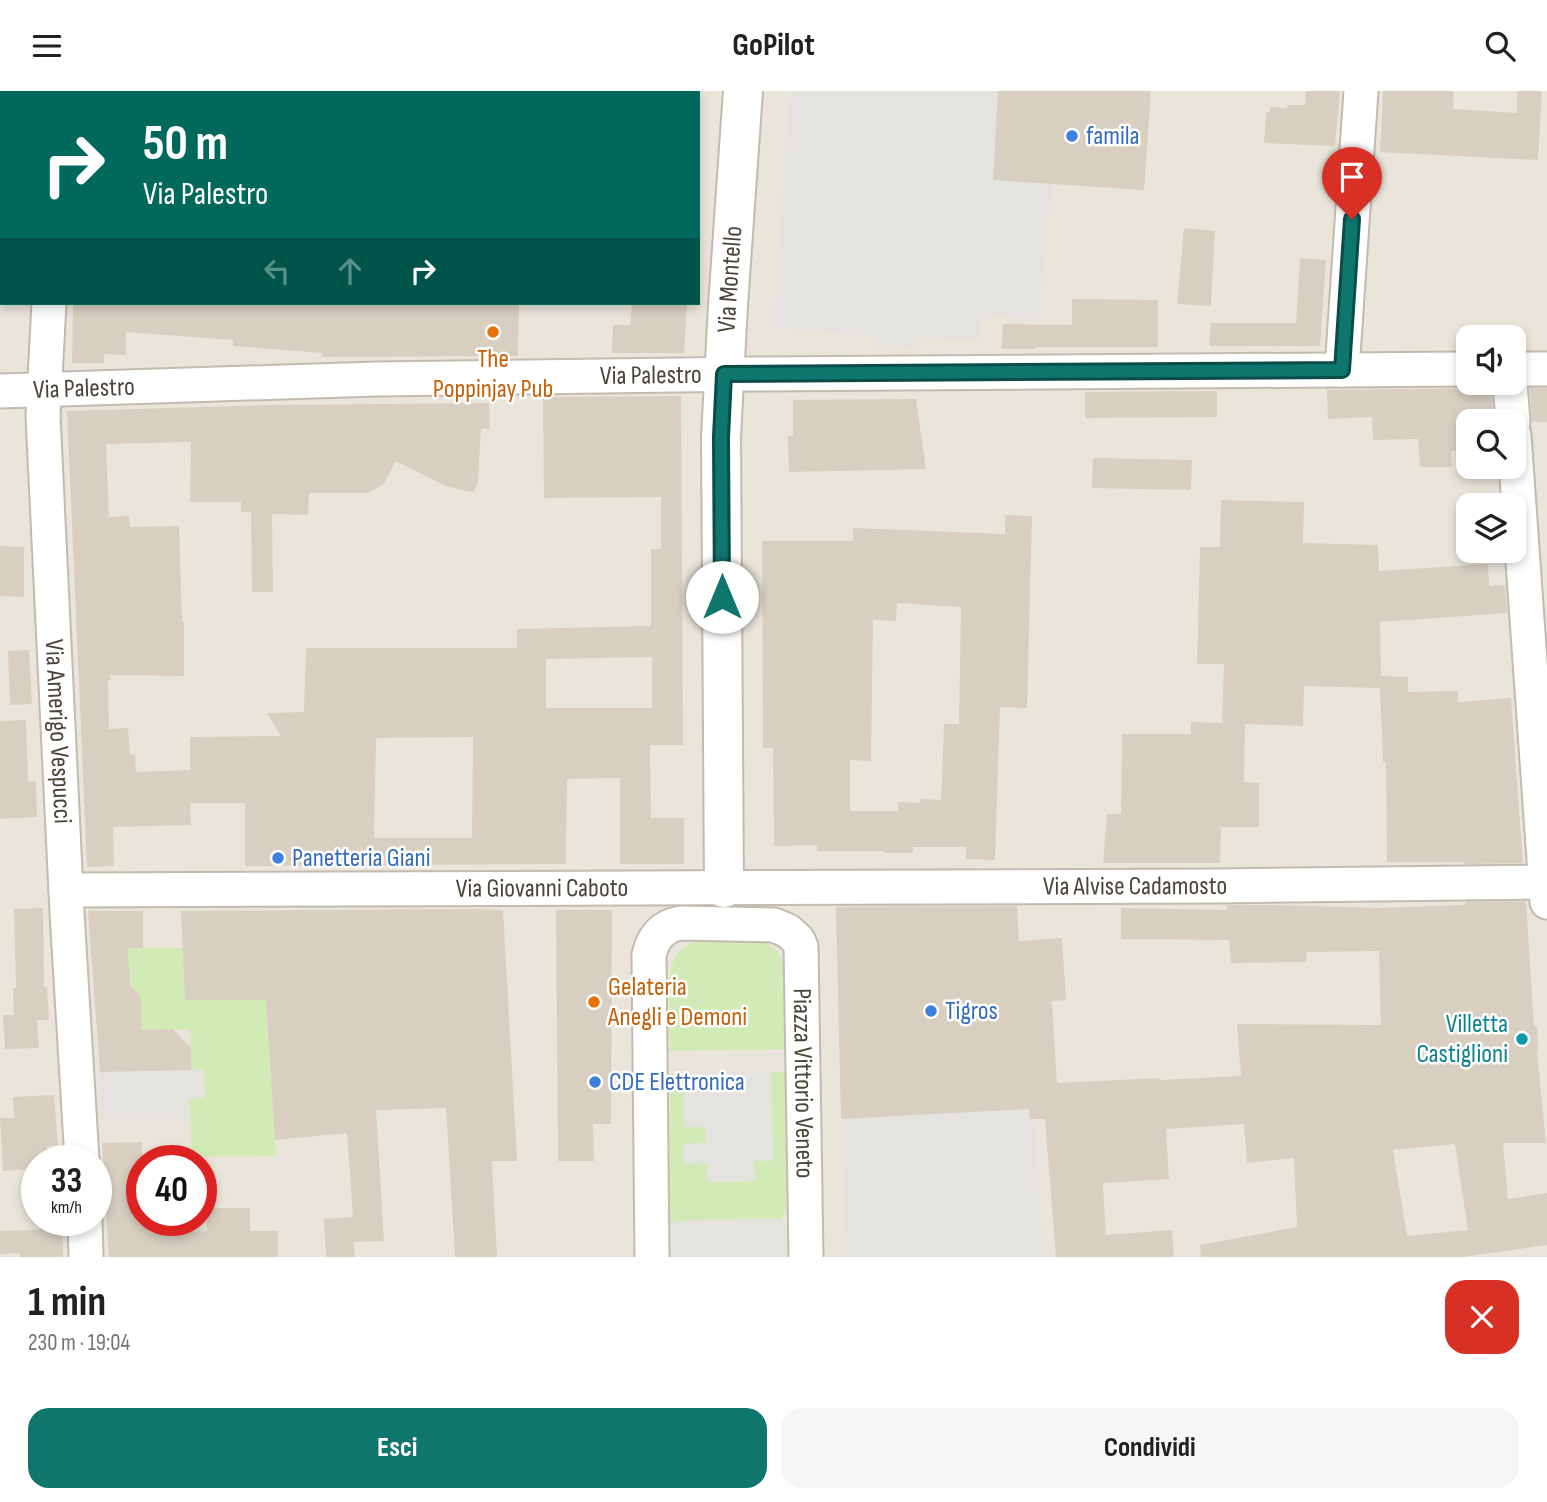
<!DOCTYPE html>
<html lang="it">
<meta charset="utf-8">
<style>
:root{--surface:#fff;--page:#f6f6f6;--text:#202124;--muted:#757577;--accent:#0f766e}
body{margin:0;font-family:"Sofia Sans Condensed",sans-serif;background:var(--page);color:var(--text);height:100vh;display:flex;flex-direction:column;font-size:26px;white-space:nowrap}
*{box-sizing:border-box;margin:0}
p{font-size:23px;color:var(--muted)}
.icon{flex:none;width:38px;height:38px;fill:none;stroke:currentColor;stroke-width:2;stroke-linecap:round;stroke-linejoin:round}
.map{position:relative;height:1166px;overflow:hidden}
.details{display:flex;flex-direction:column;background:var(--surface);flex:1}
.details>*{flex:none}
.top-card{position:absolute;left:0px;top:0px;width:700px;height:214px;box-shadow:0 4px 10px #0003;background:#00695c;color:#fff;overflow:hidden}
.tools{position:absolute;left:1456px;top:234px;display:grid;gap:14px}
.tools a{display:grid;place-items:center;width:70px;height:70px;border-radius:14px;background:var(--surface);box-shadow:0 4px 10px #0003;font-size:35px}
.speed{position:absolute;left:21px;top:1054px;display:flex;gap:14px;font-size:35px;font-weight:700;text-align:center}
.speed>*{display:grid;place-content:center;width:91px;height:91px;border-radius:50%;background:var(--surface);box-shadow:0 4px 10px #0003;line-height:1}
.speed small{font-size:18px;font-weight:400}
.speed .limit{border:10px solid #d22;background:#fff;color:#111}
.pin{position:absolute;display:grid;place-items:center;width:60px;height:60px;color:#fff;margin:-72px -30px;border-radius:50% 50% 50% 0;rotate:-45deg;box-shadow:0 0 7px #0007}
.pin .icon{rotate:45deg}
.me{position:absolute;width:77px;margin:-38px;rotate:0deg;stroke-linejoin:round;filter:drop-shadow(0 0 5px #0008)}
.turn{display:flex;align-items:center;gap:24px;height:147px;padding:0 28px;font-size:32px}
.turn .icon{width:91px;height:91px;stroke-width:2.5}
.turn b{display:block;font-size:49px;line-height:60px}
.lanes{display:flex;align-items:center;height:66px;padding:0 28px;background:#0003;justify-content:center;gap:35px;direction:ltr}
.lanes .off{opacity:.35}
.round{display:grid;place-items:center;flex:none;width:74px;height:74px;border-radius:21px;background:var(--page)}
.headline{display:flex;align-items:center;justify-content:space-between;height:119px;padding:0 28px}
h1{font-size:42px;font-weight:700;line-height:52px}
.action{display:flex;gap:14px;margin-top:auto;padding:14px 28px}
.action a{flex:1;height:80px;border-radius:21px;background:var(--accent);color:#fff;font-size:28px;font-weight:700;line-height:80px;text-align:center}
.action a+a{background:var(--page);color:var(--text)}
header{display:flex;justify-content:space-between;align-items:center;height:91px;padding:0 28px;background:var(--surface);font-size:32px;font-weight:700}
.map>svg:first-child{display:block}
.residential{fill:#eae5da;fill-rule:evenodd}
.education{fill:#efe8d6}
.green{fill:#d2eab5}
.parking{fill:#e5e3e0}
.building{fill:#d8cfc1;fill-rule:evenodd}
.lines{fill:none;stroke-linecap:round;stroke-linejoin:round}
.minor-casing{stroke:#c2bbae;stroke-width:37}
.tertiary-casing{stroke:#c2bbae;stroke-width:42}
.minor{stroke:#fff;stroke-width:33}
.tertiary{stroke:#fff;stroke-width:38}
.route-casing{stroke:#0a4d48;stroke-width:18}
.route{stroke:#0f766e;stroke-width:12}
.shop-dot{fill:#3f7fe0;stroke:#fff;stroke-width:2.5}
.food-dot{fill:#e8710a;stroke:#fff;stroke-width:2.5}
.culture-dot{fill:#0f9aa8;stroke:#fff;stroke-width:2.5}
.labels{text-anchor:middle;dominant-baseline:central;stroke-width:5;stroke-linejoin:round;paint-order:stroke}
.shop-label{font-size:26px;fill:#366cbe;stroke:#fff;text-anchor:start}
.street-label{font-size:26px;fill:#4b4439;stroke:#fff}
.food-label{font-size:26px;fill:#c56008;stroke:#fff}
.culture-label{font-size:26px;fill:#0d838f;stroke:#fff;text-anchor:end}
</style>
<header><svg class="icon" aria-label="menu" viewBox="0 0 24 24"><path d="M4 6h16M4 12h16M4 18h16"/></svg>GoPilot<svg class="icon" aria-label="search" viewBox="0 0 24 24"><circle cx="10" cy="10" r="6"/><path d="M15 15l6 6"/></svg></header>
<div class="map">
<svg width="1547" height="1166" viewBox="0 0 1547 1166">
<rect width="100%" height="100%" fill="#f6f3ec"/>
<path class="residential" d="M 0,0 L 1547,0 L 1547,1166 L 0,1166 ZM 2,2 L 698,2 L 698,212 L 2,212 ZM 1468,247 L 1514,247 L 1514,292 L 1468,292 ZM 1468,331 L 1514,331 L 1514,376 L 1468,376 ZM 1468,415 L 1514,415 L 1514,460 L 1468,460 ZM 37,1069 L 96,1069 L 96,1129 L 37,1129 ZM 142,1069 L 201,1069 L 201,1129 L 142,1129 Z"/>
<path class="education" d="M 87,0 L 533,0 L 533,2 L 87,2 Z"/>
<path class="green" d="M 708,848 L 763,850 C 770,854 776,858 780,864 C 790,882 786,936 786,958 L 670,960 C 669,945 669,930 669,915 C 668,882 668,854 708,848 Z
M 128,857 L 183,857 L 185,909 L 266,909 L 276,1065 L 192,1066 L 189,1008 L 204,978 L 191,979 L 190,938 L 141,939 L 141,906 L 130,894 Z
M 771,981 L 786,981 L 786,1119 L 781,1128 L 670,1130 L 670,983 L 683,982 L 685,1036 L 706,1035 L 706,1052 L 684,1072 L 707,1072 L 707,1091 L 755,1089 L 754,1070 L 773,1070 Z"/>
<path class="parking" d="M 790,0 L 998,0 L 993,89 L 1053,93 L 1038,228 L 981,224 L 979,250 L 916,247 L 915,257 L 871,254 L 871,244 L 773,237 Z
M 204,978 L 205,1007 L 189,1009 L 190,1027 L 102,1028 L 99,980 Z
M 771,981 L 773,1070 L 754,1070 L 755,1090 L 707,1091 L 707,1072 L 683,1073 L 684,1053 L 706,1051 L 705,1036 L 684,1036 L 683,982 Z
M 1029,1018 L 1030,1028 L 1034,1028 L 1043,1166 L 846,1166 L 841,1028 Z
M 781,1128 L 787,1137 L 788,1166 L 670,1166 L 670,1130 Z"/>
<path class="building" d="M 998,0 L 1151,0 L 1144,99 L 993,89 Z
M 1306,0 L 1340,0 L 1335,55 L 1264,52 L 1266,21 L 1270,21 L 1270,16 L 1287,17 L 1287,14 L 1305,14 Z
M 1383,0 L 1454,0 L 1453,18 L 1517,22 L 1517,0 L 1542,0 L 1538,69 L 1380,61 Z
M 1184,137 L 1215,140 L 1211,215 L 1177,213 Z
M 1300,167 L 1326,169 L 1320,255 L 1209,255 L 1211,232 L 1296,232 Z
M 1072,208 L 1158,209 L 1158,256 L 1035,256 L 1035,258 L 1001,258 L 1003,233 L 1072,234 Z
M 73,212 L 519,212 L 518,265 L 321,266 L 323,262 L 233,255 L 233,249 L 126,241 L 126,264 L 104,263 L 104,272 L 72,272 Z
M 632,212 L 687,212 L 684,262 L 612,262 L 613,234 L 630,234 Z
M 1491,297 L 1494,331 L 1468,331 L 1468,360 L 1451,360 L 1452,376 L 1420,376 L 1418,348 L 1373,349 L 1372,326 L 1328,328 L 1327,299 Z
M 1530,297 L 1547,297 L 1547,331 L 1532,331 Z
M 1217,300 L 1217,326 L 1085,327 L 1085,301 Z
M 681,305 L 683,654 L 650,654 L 651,727 L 684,727 L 684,773 L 620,773 L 620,687 L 567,688 L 566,773 L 245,775 L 245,712 L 190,712 L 191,734 L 113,736 L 114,775 L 87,776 L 67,320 L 274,314 L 489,312 L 490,338 L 481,338 L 478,391 L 474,401 L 466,400 L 446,395 L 396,370 L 383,394 L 367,402 L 309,402 L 308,424 L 272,423 L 273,501 L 252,501 L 251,421 L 241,421 L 241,411 L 190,411 L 191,351 L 106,353 L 109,426 L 129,425 L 130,436 L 179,435 L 182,531 L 184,531 L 184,585 L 110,584 L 111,589 L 108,590 L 109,638 L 128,637 L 130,664 L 135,663 L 136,681 L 190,679 L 190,646 L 281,645 L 267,622 L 304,621 L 306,557 L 517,557 L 517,538 L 651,535 L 651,458 L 661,458 L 661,406 L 544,407 L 543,306 ZM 652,566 L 652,617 L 546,617 L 546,568 ZM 473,646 L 472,747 L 374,747 L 376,647 Z
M 916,308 L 926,378 L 789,381 L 788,345 L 793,345 L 793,309 Z
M 1093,367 L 1192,369 L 1191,399 L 1092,397 Z
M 1221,409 L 1304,411 L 1303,452 L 1378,454 L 1379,480 L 1488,473 L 1489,495 L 1505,494 L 1507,522 L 1380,531 L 1381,585 L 1408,586 L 1408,601 L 1458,600 L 1458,611 L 1511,607 L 1523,772 L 1464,773 L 1464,771 L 1387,771 L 1386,671 L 1383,671 L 1380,597 L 1304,595 L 1303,635 L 1245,633 L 1244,691 L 1259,692 L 1259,736 L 1221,736 L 1220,772 L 1103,772 L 1107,723 L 1121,723 L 1122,643 L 1191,643 L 1191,631 L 1222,632 L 1224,573 L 1197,573 L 1200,456 L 1220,456 Z
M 1005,424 L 1032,425 L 1027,617 L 1000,616 L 995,769 L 966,768 L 966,756 L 913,756 L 913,762 L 884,762 L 884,760 L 817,760 L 817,754 L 774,755 L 773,657 L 763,657 L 762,450 L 853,450 L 853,437 L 1005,443 ZM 897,512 L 961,516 L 959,633 L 944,633 L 941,709 L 920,708 L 920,712 L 898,711 L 898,720 L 850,720 L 850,669 L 871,670 L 873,529 L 896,530 Z
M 0,455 L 24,456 L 24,506 L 0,505 Z
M 29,559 L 32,613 L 10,614 L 8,560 Z
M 26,629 L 28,691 L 36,690 L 37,726 L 0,728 L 0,630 Z
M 1526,810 L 1534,935 L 1537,935 L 1538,961 L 1537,961 L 1546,1052 L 1503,1052 L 1508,1108 L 1547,1102 L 1547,1154 L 1464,1166 L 1201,1166 L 1200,1154 L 1297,1136 L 1294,1067 L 1247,1072 L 1244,1033 L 1166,1038 L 1169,1088 L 1103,1092 L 1106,1144 L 1172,1139 L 1174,1166 L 1056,1166 L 1045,1028 L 1030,1028 L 1029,1018 L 841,1028 L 836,816 L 1017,815 L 1019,850 L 1062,847 L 1066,909 L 1052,910 L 1057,992 L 1160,987 L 1160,989 L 1241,985 L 1237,933 L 1381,934 L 1379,860 L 1307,861 L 1306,871 L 1231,872 L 1229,849 L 1121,848 L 1121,817 L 1227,819 L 1227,814 L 1273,814 L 1378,817 L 1465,814 L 1465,811 ZM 1455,1053 L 1468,1139 L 1407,1145 L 1393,1059 Z
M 43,817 L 44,896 L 47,896 L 49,929 L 37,929 L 39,957 L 5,958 L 3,924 L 14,924 L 13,897 L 16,897 L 14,818 Z
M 473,818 L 503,819 L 517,1070 L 492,1070 L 497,1166 L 455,1166 L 446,1017 L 376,1019 L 384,1150 L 354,1151 L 355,1166 L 326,1166 L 324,1128 L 353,1126 L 347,1042 L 275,1049 L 266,909 L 185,909 L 181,820 Z
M 556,819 L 612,819 L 611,1033 L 593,1033 L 594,1070 L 558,1070 Z
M 88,820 L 143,820 L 143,857 L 128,857 L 130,894 L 141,906 L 141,939 L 173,938 L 191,957 L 191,979 L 100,981 Z
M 54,1004 L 58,1054 L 47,1055 L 48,1069 L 37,1069 L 37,1078 L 3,1080 L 0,1027 L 14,1027 L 13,1006 Z
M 142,1051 L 142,1129 L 149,1129 L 150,1142 L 207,1140 L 207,1117 L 250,1117 L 250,1140 L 278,1140 L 278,1166 L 109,1166 L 102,1052 Z
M 63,1138 L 63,1166 L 20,1166 L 20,1162 L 0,1163 L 0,1140 Z"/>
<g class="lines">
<defs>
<g id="minor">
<path d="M 64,2 L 64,0"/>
<path id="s1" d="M 49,212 L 43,325 L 67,822 L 82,1069"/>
<path d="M 1514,278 L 1547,278"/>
<path d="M 1342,279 L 1361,0"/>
<path d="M 1510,292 L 1513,331"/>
<path id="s2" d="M 0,300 L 376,288 L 752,283 L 1468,278"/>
<path d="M 1514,344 L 1547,811"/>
<path id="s3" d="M 66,799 L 1218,795 L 1545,791"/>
<path d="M 85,1129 L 86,1166"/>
<path id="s4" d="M 652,1166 L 649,864 C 653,846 663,835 681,832 L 774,834 L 788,840 L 798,849 L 801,856 L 806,1166"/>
</g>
<g id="tertiary">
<path id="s5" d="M 724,797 L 721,346 L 728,214 L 743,0"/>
</g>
</defs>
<use href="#minor" class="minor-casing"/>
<use href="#tertiary" class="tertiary-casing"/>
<use href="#minor" class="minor"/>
<use href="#tertiary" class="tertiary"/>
</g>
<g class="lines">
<defs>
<path id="route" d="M 722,506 L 721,346 L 724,283 L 1342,279 L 1352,128"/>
</defs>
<use href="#route" class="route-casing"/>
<use href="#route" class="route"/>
</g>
<g class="shop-dot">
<circle cx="1072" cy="45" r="7"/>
<circle cx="278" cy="767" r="7"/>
<circle cx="931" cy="920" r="7"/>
<circle cx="595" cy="991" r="7"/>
</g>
<g class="food-dot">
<circle cx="493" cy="241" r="7"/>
<circle cx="594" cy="911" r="7"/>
</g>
<circle class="culture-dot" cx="1522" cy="948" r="7"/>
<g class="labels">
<g class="shop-label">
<text x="1086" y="45">famila</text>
<text x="292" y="767">Panetteria Giani</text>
<text x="945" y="920">Tigros</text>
<text x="609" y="991">CDE Elettronica</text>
</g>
<g class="street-label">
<text stroke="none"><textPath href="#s5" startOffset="609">Via Montello</textPath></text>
<text stroke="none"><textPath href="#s2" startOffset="651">Via Palestro</textPath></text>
<text stroke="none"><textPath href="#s2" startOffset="84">Via Palestro</textPath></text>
<text stroke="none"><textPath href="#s1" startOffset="429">Via Amerigo Vespucci</textPath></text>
<text stroke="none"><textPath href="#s3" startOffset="1069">Via Alvise Cadamosto</textPath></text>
<text stroke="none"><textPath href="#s3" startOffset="476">Via Giovanni Caboto</textPath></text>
<text stroke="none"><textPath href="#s4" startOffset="616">Piazza Vittorio Veneto</textPath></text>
</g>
<g class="food-label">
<text x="493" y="268">The<tspan x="493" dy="30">Poppinjay Pub</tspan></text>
<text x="608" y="896" text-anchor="start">Gelateria<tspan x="608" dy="30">Anegli e Demoni</tspan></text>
</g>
<g class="culture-label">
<text x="1508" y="933">Villetta<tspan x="1508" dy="30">Castiglioni</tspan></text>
</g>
</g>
</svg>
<div class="tools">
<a><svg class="icon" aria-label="sound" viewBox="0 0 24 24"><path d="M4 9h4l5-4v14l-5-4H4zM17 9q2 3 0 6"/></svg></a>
<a><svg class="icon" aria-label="search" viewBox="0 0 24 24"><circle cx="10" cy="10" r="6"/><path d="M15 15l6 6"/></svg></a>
<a><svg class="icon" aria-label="layers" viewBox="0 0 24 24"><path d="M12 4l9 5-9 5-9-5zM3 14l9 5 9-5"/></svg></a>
</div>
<div class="speed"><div>33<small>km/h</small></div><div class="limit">40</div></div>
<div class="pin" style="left:1352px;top:128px;background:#d93025"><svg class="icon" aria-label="arrive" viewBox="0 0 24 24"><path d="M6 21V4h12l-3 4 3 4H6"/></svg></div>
<svg class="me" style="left:722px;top:506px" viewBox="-20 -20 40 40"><circle r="19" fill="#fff"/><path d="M0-13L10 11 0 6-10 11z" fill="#0f766e"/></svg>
<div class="top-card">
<div class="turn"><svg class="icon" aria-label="right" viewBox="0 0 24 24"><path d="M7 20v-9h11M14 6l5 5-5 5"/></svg><div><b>50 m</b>Via Palestro</div></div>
<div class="lanes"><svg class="icon off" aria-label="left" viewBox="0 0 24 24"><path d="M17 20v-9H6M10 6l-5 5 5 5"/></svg><svg class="icon off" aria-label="ahead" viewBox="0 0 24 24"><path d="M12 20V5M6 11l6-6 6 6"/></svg><svg class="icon" aria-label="right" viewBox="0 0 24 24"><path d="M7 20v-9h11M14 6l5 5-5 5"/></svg></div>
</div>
</div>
<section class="details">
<div class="headline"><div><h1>1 min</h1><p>230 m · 19:04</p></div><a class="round" style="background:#d93025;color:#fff"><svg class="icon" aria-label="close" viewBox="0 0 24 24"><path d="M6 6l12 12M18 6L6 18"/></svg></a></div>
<div class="action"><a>Esci</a><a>Condividi</a></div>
</section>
